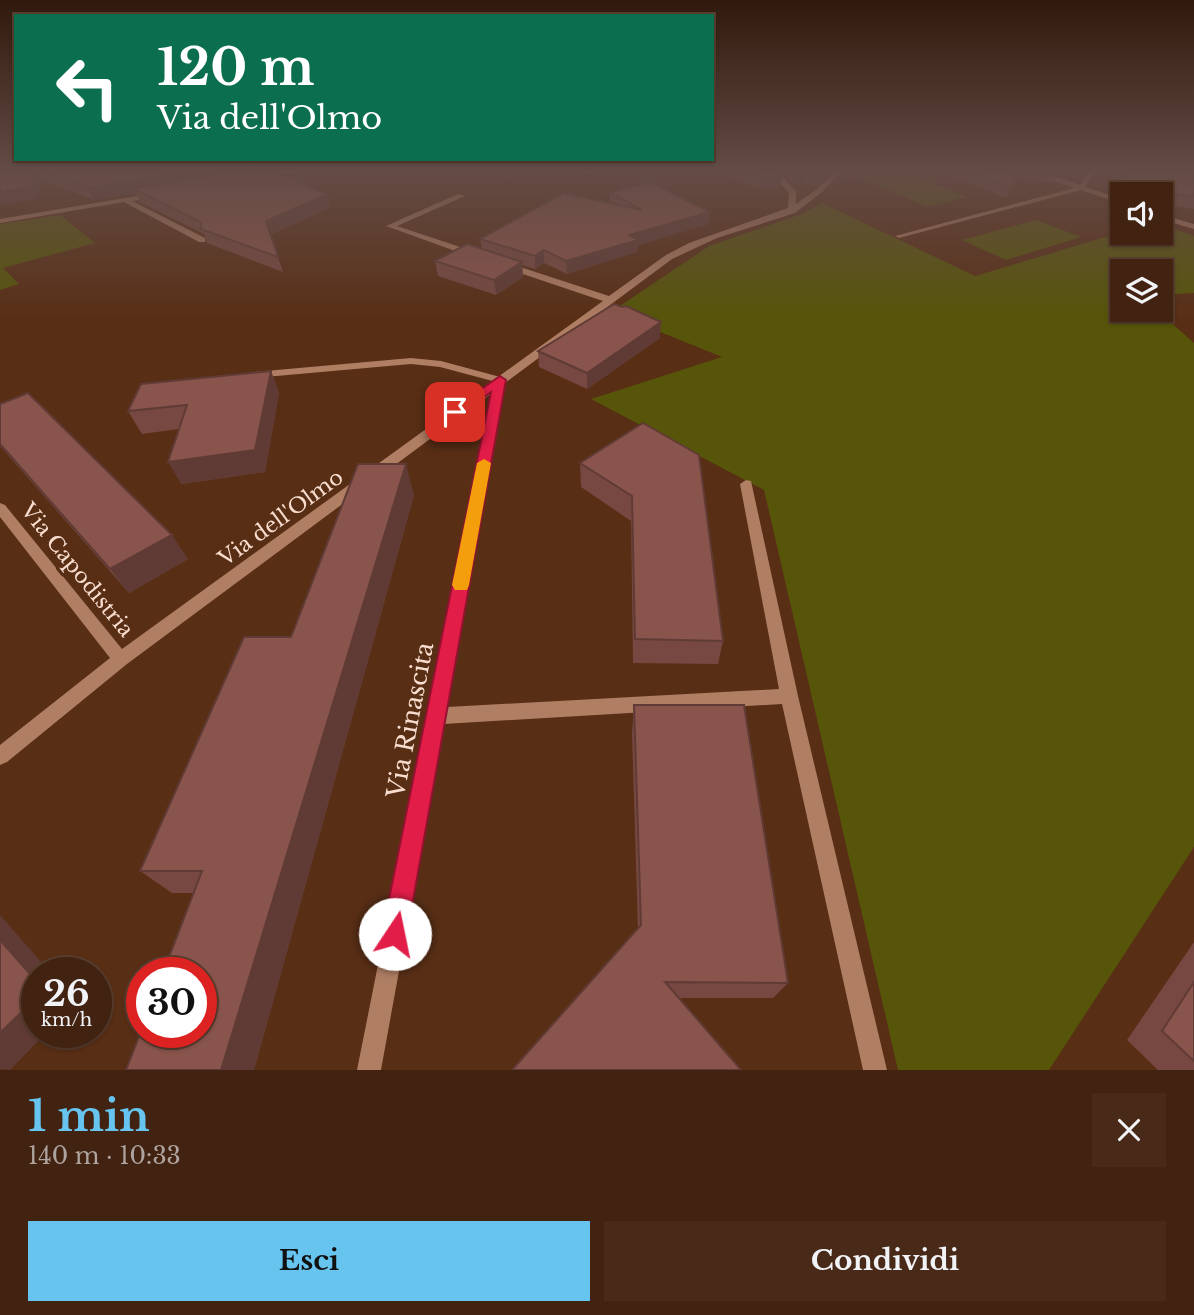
<!DOCTYPE html>
<html lang="it">
<meta charset="utf-8">
<style>
:root{--surface:#422210;--page:#492a19;--text:#f1f3f6;--muted:#aea49f;--line:#5a3f30;--accent:#66c4ef}
body{margin:0;font-family:"Libre Baskerville",serif;background:var(--page);color:var(--text);height:100vh;display:flex;flex-direction:column;font-size:26px;white-space:nowrap}
*{box-sizing:border-box;margin:0}
p{font-size:23px;color:var(--muted)}
.icon{flex:none;width:38px;height:38px;fill:none;stroke:currentColor;stroke-width:2;stroke-linecap:round;stroke-linejoin:round}
.map{position:relative;height:1070px;overflow:hidden}
.side{display:flex;flex-direction:column;background:var(--surface);flex:1}
.side>*{flex:none}
.guide{position:absolute;left:14px;top:14px;width:700px;height:147px;border-radius:0px;box-shadow:0 2px 5px #0004,0 0 0 2px var(--line);background:#0b6e4f;color:#fff;overflow:hidden}
.buttons{position:absolute;left:1110px;top:182px;display:grid;gap:14px}
.buttons a{display:grid;place-items:center;width:63px;height:63px;border-radius:0px;background:var(--surface);box-shadow:0 2px 5px #0004,0 0 0 2px var(--line);font-size:35px}
.speed{position:absolute;left:21px;top:957px;display:flex;gap:14px;font-size:35px;font-weight:700;text-align:center}
.speed>*{display:grid;place-content:center;width:91px;height:91px;border-radius:50%;background:var(--surface);box-shadow:0 2px 5px #0004,0 0 0 2px var(--line);line-height:1}
.speed small{font-size:18px;font-weight:400}
.speed .limit{border:10px solid #d22;background:#fff;color:#111}
.pin{position:absolute;display:grid;place-items:center;width:60px;height:60px;color:#fff;margin:-30px;border-radius:14px;box-shadow:0 4px 10px #0006}
.me{position:absolute;width:77px;margin:-38px;rotate:11deg;stroke-linejoin:round;filter:drop-shadow(0 0 5px #0008)}
.turn{display:flex;align-items:center;gap:24px;height:147px;padding:0 28px;font-size:32px}
.turn .icon{width:91px;height:91px;stroke-width:2.5}
.turn b{display:block;font-size:49px;line-height:60px}
.round{display:grid;place-items:center;flex:none;width:74px;height:74px;border-radius:0px;background:var(--page)}
.overview{display:flex;align-items:center;justify-content:space-between;height:119px;padding:0 28px}
h1{font-size:42px;font-weight:700;line-height:52px;color:var(--accent)}
.primary-button{display:flex;gap:14px;margin-top:auto;padding:14px 28px}
.primary-button a{flex:1;height:80px;border-radius:0px;background:var(--accent);color:#111;font-size:28px;font-weight:700;line-height:80px;text-align:center}
.primary-button a+a{background:var(--page);color:var(--text)}
.map>svg:first-child{display:block}
.green{fill:#565509}
.lines{fill:none;stroke-linecap:round;stroke-linejoin:round}
.lane{fill:#af7e63;fill-rule:evenodd}
.street{fill:#af7e63;fill-rule:evenodd}
.wall{fill:#764841}
.shaded-wall{fill:#603b35}
.building{fill:#89544c;stroke:#603b35;stroke-width:2}
.route{fill:#e11d48;stroke:#92132f;stroke-width:2}
.slow{fill:#f59e0b}
.labels{text-anchor:middle;dominant-baseline:central;stroke-width:7;stroke-linejoin:round;paint-order:stroke}
.street-label{font-size:21px;fill:#f8ddcf;stroke:#582e15}
.near-street-label{font-size:24px;fill:#f8ddcf;stroke:#582e15}
</style>
<div class="map">
<svg width="1194" height="1070" viewBox="0 0 1194 1070">
<rect width="100%" height="100%" fill="#582e15"/>
<path class="green" d="M 864,171 L 903,171 L 967,197 L 928,207 L 852,174 Z
M 822,203 L 975,276 L 1122,232 L 1160,233 L 1160,224 L 1194,236 L 1194,293 L 1160,295 L 1160,271 L 1122,271 L 1122,310 L 1157,310 L 1194,343 L 1194,847 L 1049,1070 L 898,1070 L 764,490 L 591,399 L 722,357 L 611,312 L 709,246 L 802,214 Z
M 60,215 L 95,243 L 3,268 L 19,284 L 0,290 L 0,224 Z
M 1036,220 L 1081,237 L 1006,260 L 962,240 Z"/>
<g class="lines">
<path class="lane" d="M 411,358 L 441,361 L 504,378 L 505,380 L 500,383 L 440,367 L 411,364 L 253,378 L 248,375 L 253,372 Z"/>
<path class="street" d="M 283,171 L 297,171 L 261,180 L 258,178 Z
M 597,171 L 588,175 L 585,173 L 587,171 Z
M 770,171 L 777,171 L 796,191 L 796,204 L 817,189 L 835,171 L 842,171 L 822,192 L 795,213 L 717,238 L 672,259 L 505,383 L 447,707 L 779,689 L 740,484 L 746,480 L 751,481 L 798,696 L 887,1070 L 863,1070 L 782,704 L 444,724 L 381,1070 L 357,1070 L 492,393 L 127,664 L 7,762 L 0,765 L 0,745 L 110,658 L 0,517 L 0,503 L 5,505 L 122,649 L 603,301 L 505,268 L 505,264 L 511,264 L 609,296 L 666,255 L 689,243 L 788,208 L 789,193 Z
M 1029,171 L 1039,171 L 1080,185 L 1089,171 L 1096,171 L 1085,187 L 1122,199 L 1122,204 L 1081,190 L 899,238 L 895,236 L 1074,188 Z
M 155,193 L 158,197 L 132,201 L 205,238 L 205,242 L 199,242 L 124,202 L 0,223 L 0,219 Z
M 458,194 L 465,196 L 397,226 L 478,253 L 478,257 L 472,257 L 386,226 Z
M 1160,214 L 1194,224 L 1194,229 L 1160,219 Z"/>
</g>
<path class="wall" d="M 0,171 L 273,171 L 331,207 L 270,235 L 283,272 L 207,243 L 204,234 L 140,202 L 136,193 L 94,200 L 44,181 L 36,199 Z
M 717,171 L 778,171 L 782,176 L 780,187 L 763,190 Z
M 781,171 L 832,171 L 818,185 L 811,186 L 804,182 L 793,184 Z
M 939,171 L 1063,171 L 1059,175 L 1056,174 L 1052,183 L 1014,176 L 1007,198 Z
M 1123,171 L 1194,171 L 1194,209 L 1160,203 L 1160,194 L 1122,195 L 1113,193 Z
M 610,192 L 709,224 L 638,245 L 637,252 L 567,274 L 544,263 L 535,269 L 522,265 L 523,277 L 496,295 L 438,276 L 435,261 L 482,249 L 480,239 L 610,203 Z
M 622,307 L 660,338 L 587,389 L 539,367 L 538,351 Z
M 271,371 L 279,393 L 265,472 L 181,484 L 179,429 L 142,434 L 128,411 Z
M 0,404 L 188,559 L 129,593 L 0,446 Z
M 643,423 L 723,641 L 718,664 L 633,663 L 631,521 L 581,487 L 580,463 Z
M 414,495 L 254,1070 L 126,1070 L 194,893 L 172,893 L 140,871 L 291,637 Z
M 634,705 L 788,983 L 773,998 L 679,998 L 512,1070 L 638,929 L 632,733 Z
M 1194,942 L 1194,1070 L 1158,1070 L 1127,1040 Z"/>
<path class="shaded-wall" d="M 37,171 L 39,171 L 44,181 L 36,199 L 0,206 L 0,192 Z
M 190,171 L 252,171 L 134,189 L 136,193 L 94,200 L 88,188 Z
M 823,171 L 832,171 L 818,185 L 811,186 L 814,175 Z
M 839,171 L 882,171 L 836,181 Z
M 806,172 L 804,182 L 793,184 L 795,173 Z
M 782,176 L 780,187 L 763,190 L 765,179 Z
M 327,194 L 331,207 L 270,235 L 266,221 Z
M 710,212 L 709,224 L 638,245 L 637,252 L 567,274 L 566,261 L 629,235 Z
M 544,250 L 544,263 L 535,269 L 535,256 Z
M 522,262 L 523,277 L 496,295 L 494,280 Z
M 661,322 L 660,338 L 587,389 L 587,373 Z
M 271,371 L 279,393 L 265,472 L 181,484 L 168,462 Z
M 406,464 L 414,495 L 254,1070 L 221,1070 Z
M 172,535 L 188,559 L 129,593 L 110,569 Z
M 0,915 L 51,973 L 37,973 L 37,982 L 0,940 Z
M 37,997 L 37,1032 L 47,1032 L 10,1070 L 0,1069 L 0,1033 Z"/>
<path class="building" d="M 0,171 L 37,171 L 29,187 L 0,192 Z
M 43,171 L 190,171 L 88,188 Z
M 237,171 L 273,171 L 327,194 L 266,221 L 278,257 L 201,229 L 201,222 L 134,189 Z
M 745,171 L 778,171 L 782,176 L 765,179 Z
M 793,171 L 823,171 L 820,174 L 814,175 L 806,172 L 795,173 Z
M 969,171 L 1016,171 L 1011,187 Z
M 1124,171 L 1194,171 L 1194,197 L 1119,183 Z
M 650,182 L 710,212 L 629,235 L 638,240 L 566,261 L 544,250 L 535,256 L 480,239 L 564,193 L 642,210 L 610,192 Z
M 467,244 L 522,262 L 494,280 L 435,261 Z
M 614,304 L 622,307 L 626,306 L 661,322 L 587,373 L 538,351 Z
M 271,371 L 255,450 L 168,462 L 187,405 L 128,411 L 141,384 Z
M 28,393 L 172,535 L 110,569 L 0,444 L 0,404 Z
M 643,423 L 699,455 L 723,641 L 635,639 L 632,496 L 580,463 Z
M 358,464 L 406,464 L 221,1070 L 126,1070 L 142,1029 L 142,1032 L 201,1032 L 201,973 L 163,973 L 202,871 L 140,871 L 244,637 L 291,637 Z
M 634,705 L 744,705 L 788,983 L 665,982 L 741,1070 L 512,1070 L 641,925 Z
M 0,940 L 37,982 L 37,997 L 0,1033 Z
M 1194,982 L 1194,1061 L 1162,1031 Z"/>
<linearGradient id="sky" x2="0" y2="1"><stop stop-color="#30190c"/><stop offset="0.53" stop-color="#644c46"/><stop offset="1" stop-color="#644c46" stop-opacity="0"/></linearGradient>
<rect width="1194" height="321" fill="url(#sky)"/>
<path class="route" d="M 500,376 L 506,380 L 407,934 L 403,943 L 395,946 L 386,943 L 382,934 L 491,392 L 460,415 L 455,416 L 449,412 Z"/>
<path class="slow" d="M 484,459 L 491,463 L 469,585 L 467,590 L 455,590 L 452,585 L 477,463 Z"/>
<g class="labels">
<g class="street-label">
<text transform="translate(281 518) rotate(-36)">Via dell'Olmo</text>
<text transform="translate(77 570) rotate(51)">Via Capodistria</text>
</g>
<g class="near-street-label">
<text transform="translate(410 720) rotate(-79)">Via Rinascita</text>
</g>
</g>
</svg>
<div class="buttons">
<a><svg class="icon" aria-label="sound" viewBox="0 0 24 24"><path d="M4 9h4l5-4v14l-5-4H4zM17 9q2 3 0 6"/></svg></a>
<a><svg class="icon" aria-label="layers" viewBox="0 0 24 24"><path d="M12 4l9 5-9 5-9-5zM3 14l9 5 9-5"/></svg></a>
</div>
<div class="speed"><div>26<small>km/h</small></div><div class="limit">30</div></div>
<div class="pin" style="left:455px;top:412px;background:#d93025"><svg class="icon" aria-label="arrive" viewBox="0 0 24 24"><path d="M6 21V4h12l-3 4 3 4H6"/></svg></div>
<svg class="me" style="left:395px;top:934px" viewBox="-20 -20 40 40"><circle r="19" fill="#fff"/><path d="M0-13L10 11 0 6-10 11z" fill="#e11d48"/></svg>
<div class="guide">
<div class="turn"><svg class="icon" aria-label="left" viewBox="0 0 24 24"><path d="M17 20v-9H6M10 6l-5 5 5 5"/></svg><div><b>120 m</b>Via dell'Olmo</div></div>
</div>
</div>
<section class="side">
<div class="overview"><div><h1>1 min</h1><p>140 m · 10:33</p></div><a class="round"><svg class="icon" aria-label="close" viewBox="0 0 24 24"><path d="M6 6l12 12M18 6L6 18"/></svg></a></div>
<div class="primary-button"><a>Esci</a><a>Condividi</a></div>
</section>
